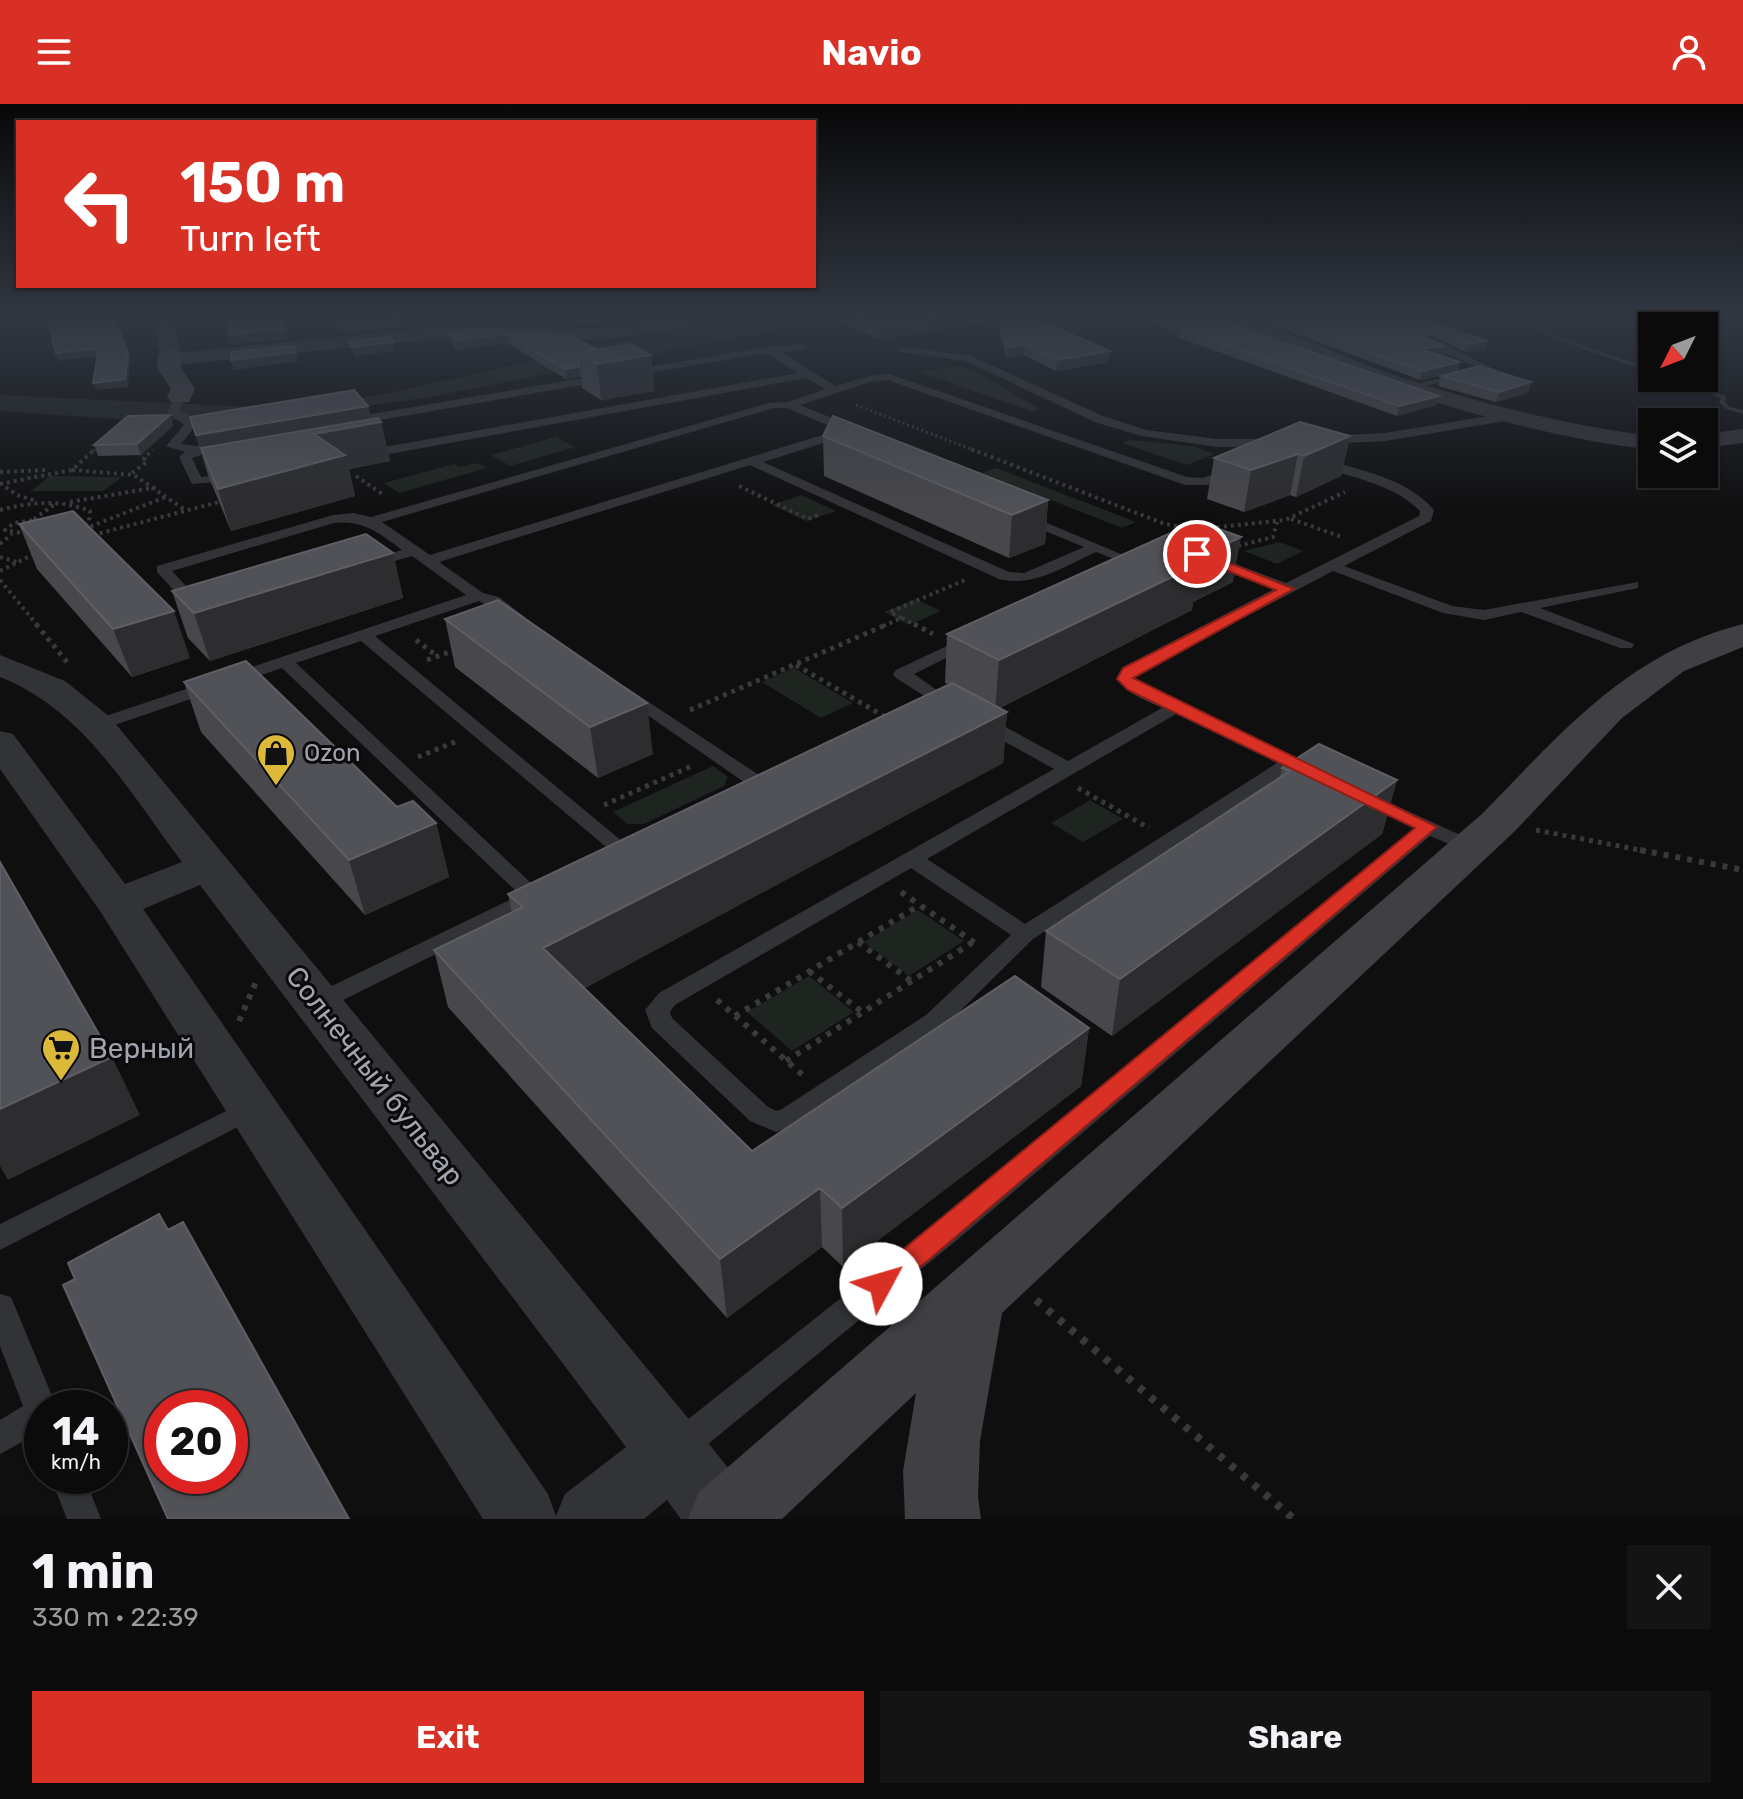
<!DOCTYPE html>
<meta charset="utf-8">
<style>
:root{--surface:#0b0b0c;--page:#141415;--text:#f1f3f6;--muted:#9a9b9d;--line:#2b2b2d;--accent:#d93025}
body{margin:0;font-family:Rubik,sans-serif;background:var(--page);color:var(--text);height:100vh;display:flex;flex-direction:column;font-size:30px;white-space:nowrap}
*{box-sizing:border-box;margin:0}
p{font-size:26px;color:var(--muted)}
.icon{flex:none;width:44px;height:44px;fill:none;stroke:currentColor;stroke-width:2;stroke-linecap:round;stroke-linejoin:round}
.map{position:relative;height:1415px;overflow:hidden}
.panel{display:flex;flex-direction:column;background:var(--surface);flex:1}
.panel>*{flex:none}
.hud{position:absolute;left:16px;top:16px;width:800px;height:168px;border-radius:0px;box-shadow:0 2px 6px #0004,0 0 0 2px var(--line);background:#d93025;color:#fff;overflow:hidden}
.needle{width:52px;rotate:228deg}
.buttons{position:absolute;left:1638px;top:208px;display:grid;gap:16px}
.buttons a{display:grid;place-items:center;width:80px;height:80px;border-radius:0px;background:var(--surface);box-shadow:0 2px 6px #0004,0 0 0 2px var(--line);font-size:40px}
.speed{position:absolute;left:24px;top:1286px;display:flex;gap:16px;font-size:40px;font-weight:700;text-align:center}
.speed>*{display:grid;place-content:center;width:104px;height:104px;border-radius:50%;background:var(--surface);box-shadow:0 2px 6px #0004,0 0 0 2px var(--line);line-height:1}
.speed small{font-size:20px;font-weight:400}
.speed .limit{border:12px solid #d22;background:#fff;color:#111}
.pin{position:absolute;display:grid;place-items:center;width:68px;height:68px;color:#fff;margin:-34px;border:4px solid #fff;border-radius:50%;box-shadow:0 2px 8px #0007}
.me{position:absolute;width:88px;margin:-44px;rotate:51deg;stroke-linejoin:round;filter:drop-shadow(0 0 6px #0008)}
.turn{display:flex;align-items:center;gap:28px;height:168px;padding:0 32px;font-size:36px}
.turn .icon{width:104px;height:104px;stroke-width:2.5}
.turn b{display:block;font-size:56px;line-height:68px}
.round{display:grid;place-items:center;flex:none;width:84px;height:84px;border-radius:0px;background:var(--page)}
.summary{display:flex;align-items:center;justify-content:space-between;height:136px;padding:0 32px}
h1{font-size:48px;font-weight:700;line-height:60px}
.button{display:flex;gap:16px;margin-top:auto;padding:16px 32px}
.button a{flex:1;height:92px;border-radius:0px;background:var(--accent);color:#fff;font-size:32px;font-weight:700;line-height:92px;text-align:center}
.button a+a{background:var(--page);color:var(--text)}
header{display:flex;justify-content:space-between;align-items:center;height:104px;padding:0 32px;background:var(--accent);color:#fff;font-size:36px;font-weight:700}
.map>svg:first-child{display:block}
.green{fill:#1e241f}
.lines{fill:none;stroke-linecap:round;stroke-linejoin:round}
.stream{fill:#2e343b;fill-rule:evenodd}
.path-far4{stroke:#39393d;stroke-width:3;stroke-dasharray:2 3;stroke-linecap:butt}
.path-far3{stroke:#39393d;stroke-width:4;stroke-dasharray:3 4;stroke-linecap:butt}
.path-far2{stroke:#39393d;stroke-width:5;stroke-dasharray:4 5;stroke-linecap:butt}
.path-far1{stroke:#39393d;stroke-width:6;stroke-dasharray:5 7;stroke-linecap:butt}
.path{stroke:#39393d;stroke-width:8;stroke-dasharray:6 9;stroke-linecap:butt}
.lane{fill:#323337;fill-rule:evenodd}
.street{fill:#323337;fill-rule:evenodd}
.secondary{fill:#3f3f44;fill-rule:evenodd}
.wall{fill:#48484c}
.shaded-wall{fill:#2d2d30}
.building{fill:#515257;stroke:#5e5f65;stroke-width:2;fill-rule:evenodd}
.route{fill:#d93025;stroke:#8d1f18;stroke-width:2}
.labels{text-anchor:middle;dominant-baseline:central;stroke-width:6;stroke-linejoin:round;paint-order:stroke}
.poi-label{font-size:24px;fill:#a2a4af;stroke:#0a0a0b;text-anchor:start}
.near-poi-label{font-size:28px;fill:#a2a4af;stroke:#0a0a0b;text-anchor:start}
.near-street-label{font-size:28px;fill:#a2a4af;stroke:#0a0a0b}
</style>
<header><svg class="icon" aria-label="menu" viewBox="0 0 24 24"><path d="M4 6h16M4 12h16M4 18h16"/></svg>Navio<svg class="icon" aria-label="person" viewBox="0 0 24 24"><circle cx="12" cy="8" r="4"/><path d="M4 21q1-7 8-7t8 7"/></svg></header>
<div class="map">
<svg width="1743" height="1415" viewBox="0 0 1743 1415">
<rect width="100%" height="100%" fill="#0f0f10"/>
<path class="green" d="M 796,211 L 853,211 L 424,294 L 274,315 L 132,316 L 0,307 L 0,291 L 251,303 L 376,292 L 626,236 Z
M 959,262 L 976,268 L 1040,305 L 1033,308 L 920,268 Z
M 556,333 L 575,343 L 510,362 L 491,351 Z
M 1131,336 L 1193,342 L 1215,350 L 1187,361 L 1122,339 Z
M 477,359 L 487,364 L 399,389 L 384,379 L 454,360 L 460,363 Z
M 996,364 L 1136,418 L 1122,424 L 982,369 Z
M 50,372 L 122,373 L 103,387 L 31,387 Z
M 801,391 L 836,407 L 806,417 L 772,401 Z
M 1280,438 L 1303,447 L 1277,460 L 1244,447 Z
M 916,495 L 941,507 L 909,521 L 884,508 Z
M 794,564 L 853,599 L 821,614 L 762,578 Z
M 713,662 L 728,673 L 724,682 L 644,720 L 627,720 L 613,708 Z
M 1090,696 L 1123,715 L 1083,738 L 1051,719 Z
M 918,806 L 964,837 L 909,872 L 864,838 Z
M 809,872 L 854,908 L 792,947 L 747,908 Z"/>
<g class="lines">
<path class="stream" d="M 1575,211 L 1585,211 L 1532,221 L 1561,234 L 1652,265 L 1652,269 L 1557,236 L 1525,220 Z
M 1665,274 L 1673,274 L 1726,292 L 1725,298 L 1730,303 L 1743,306 L 1743,310 L 1726,305 L 1719,298 L 1721,294 Z"/>
<path class="path-far4" d="M 716,220 L 728,224 L 728,232
M 856,301 L 976,347
M 93,347 L 100,341"/>
<path class="path-far3" d="M 971,345 L 1165,420 L 1188,424
M 72,366 L 134,371 L 185,406
M 0,368 L 46,366
M 132,369 L 147,358 L 144,354 L 153,346
M 356,372 L 384,391
M 0,379 L 17,391 L 36,397
M 0,380 L 72,366 L 95,345
M 739,382 L 808,415 L 821,410
M 70,398 L 158,383
M 0,406 C 31,398 60,395 90,407 L 89,418 L 83,422
M 34,415 L 55,400
M 1291,415 L 1342,433
M 33,416 L 42,418 L 41,421 L 21,429 L 5,426 L 14,419 Z
M 1210,424 L 1285,416 L 1345,388
M 84,425 L 168,392
M 93,431 L 223,397
M 0,440 L 12,430
M 1238,442 L 1273,433 L 1277,418
M 0,453 L 17,458
M 0,467 L 36,449
M 0,476 L 38,522
M 902,514 L 918,522
M 883,522 L 902,514 L 890,508 L 965,476"/>
<path class="path-far2" d="M 36,520 L 67,558
M 914,520 L 933,530
M 416,536 L 437,552
M 427,556 L 455,546
M 796,561 L 887,614
M 690,606 L 888,520
M 418,653 L 457,637
M 1078,684 L 1149,724
M 604,701 L 694,661
M 1536,726 L 1650,748"/>
<path class="path-far1" d="M 1640,746 L 1743,766
M 901,788 L 975,839
M 858,838 L 911,877
M 809,867 L 862,908
M 717,896 L 806,974
M 735,912 L 920,801
M 239,917 L 256,878
M 786,957 L 973,838"/>
<path class="path" d="M 1036,1196 L 1294,1415"/>
<path class="lane" d="M 8,211 L 18,211 L 0,227 L 0,218 Z
M 1423,235 L 1431,235 L 1494,265 L 1410,286 L 1410,282 L 1479,264 L 1423,239 Z
M 802,240 L 806,245 L 782,249 L 836,282 L 869,272 L 889,270 L 1187,373 L 1203,374 L 1236,362 L 1242,366 L 1209,381 L 1185,381 L 888,276 L 870,278 L 800,301 L 849,321 L 849,331 L 763,358 L 1009,468 L 1024,469 L 1084,443 L 1016,415 L 1016,409 L 1021,408 L 1142,459 L 1135,463 L 1096,448 C 1065,462 1033,484 999,475 L 750,361 L 439,458 L 483,489 L 499,493 L 525,513 L 523,516 L 511,516 L 479,497 L 375,532 L 635,748 L 632,753 L 618,753 L 361,537 L 296,559 L 545,792 L 541,798 L 325,905 L 309,905 L 305,899 L 309,893 L 520,791 L 282,564 L 103,625 L 91,625 L 88,621 L 91,617 L 466,491 L 412,452 L 367,465 L 362,464 L 362,458 L 402,446 C 379,429 364,416 334,419 L 172,467 L 207,504 L 199,509 L 193,507 L 157,468 L 157,462 L 333,411 L 353,409 L 371,413 L 769,299 L 788,298 L 826,285 L 806,274 L 361,355 L 357,354 L 357,348 L 798,269 L 769,251 L 759,250 L 346,322 L 340,318 L 342,315 L 759,244 ZM 774,304 L 787,304 L 839,326 L 430,451 L 382,418 Z
M 904,243 L 971,252 L 1103,312 L 1146,326 L 1217,335 L 1271,335 L 1277,339 L 1271,343 L 1217,343 L 1141,332 L 1095,318 L 965,257 L 900,248 L 900,244 Z
M 176,291 L 186,293 L 179,307 L 190,311 L 196,321 L 181,340 L 197,342 L 224,337 L 230,341 L 192,354 L 201,373 L 235,369 L 240,370 L 240,376 L 192,380 L 179,353 L 185,348 L 166,342 L 184,321 L 167,308 Z
M 1501,310 L 1507,314 L 1505,317 L 1385,337 L 1323,340 L 1317,336 L 1323,332 L 1385,329 Z
M 1316,354 C 1354,364 1408,374 1434,406 L 1431,417 L 1344,462 L 1452,502 L 1484,506 L 1638,478 L 1638,484 L 1540,504 L 1634,540 L 1632,544 L 1620,544 L 1521,508 L 1484,516 L 1443,509 L 1333,467 L 1136,570 L 1134,574 L 1322,666 L 1325,670 L 1322,674 L 1308,674 L 1292,666 L 1033,835 L 944,923 L 800,1019 L 776,1028 L 750,1017 L 652,924 L 645,906 L 659,889 L 1054,665 L 975,621 L 972,617 L 975,613 L 987,613 L 1068,657 L 1162,604 C 1145,596 1128,590 1116,575 L 1123,563 L 1274,485 L 1204,458 L 1204,452 L 1214,452 L 1286,479 L 1419,412 L 1420,407 C 1393,379 1347,372 1311,361 L 1310,358 ZM 1176,610 L 1277,659 L 1025,820 L 927,755 ZM 911,764 L 1011,831 L 926,911 L 782,1005 L 777,1007 L 768,1003 L 672,914 L 670,908 L 675,901 Z
M 970,531 L 976,533 L 976,539 L 914,570 L 948,594 L 930,605 L 918,605 L 915,601 L 926,593 L 896,574 L 893,570 L 896,566 Z
M 626,583 L 768,677 L 771,681 L 768,685 L 754,685 L 620,592 L 617,588 Z
M 1366,688 L 1478,739 L 1481,743 L 1471,749 L 1430,732 L 963,1131 L 691,1354 L 679,1359 L 667,1354 L 662,1343 L 667,1332 L 943,1113 L 1414,724 L 1359,698 L 1356,694 L 1359,690 Z
M 252,994 L 261,997 L 265,1004 L 261,1011 L 0,1146 L 0,1120 Z
M 0,1190 L 11,1193 L 57,1304 L 42,1304 L 42,1327 L 0,1350 L 0,1316 L 23,1302 L 0,1242 Z
M 50,1372 L 84,1372 L 101,1415 L 67,1415 Z"/>
<path class="street" d="M 153,211 L 173,211 L 180,246 L 185,248 L 478,219 L 602,224 L 684,211 L 707,211 L 687,224 L 602,236 L 478,231 L 184,260 L 163,254 L 160,250 Z
M 1205,211 C 1258,210 1333,250 1385,268 C 1473,298 1560,320 1652,332 L 1652,346 C 1519,330 1396,288 1272,240 C 1253,232 1218,226 1205,211 Z
M 1743,325 L 1743,339 L 1704,344 L 1704,330 Z
M 0,551 L 65,577 L 110,613 L 697,1325 L 749,1390 L 759,1415 L 681,1415 L 667,1396 L 644,1415 L 483,1415 L 100,807 L 0,665 L 0,627 L 13,630 L 125,780 L 182,758 C 129,688 84,606 0,573 ZM 200,781 L 626,1343 L 565,1390 L 556,1412 L 548,1390 L 143,805 Z"/>
<path class="secondary" d="M 170,243 L 182,250 L 181,264 L 195,285 L 189,298 L 171,298 L 167,293 L 171,285 L 157,264 L 158,250 Z
M 1743,520 L 1743,543 L 1684,567 L 1622,614 L 1515,727 L 1002,1209 L 980,1337 L 978,1393 L 981,1415 L 905,1415 L 903,1367 L 916,1289 L 782,1415 L 688,1415 L 699,1388 L 1483,709 C 1563,627 1628,549 1743,520 Z"/>
</g>
<path class="wall" d="M 332,211 L 398,211 L 403,223 L 342,229 Z
M 434,211 L 653,211 L 650,211 L 650,213 L 602,221 L 478,216 L 438,220 L 435,215 Z
M 826,211 L 1026,211 L 1108,258 L 1056,267 L 1024,251 L 1006,254 L 997,216 L 879,235 Z
M 1134,211 L 1215,211 L 1227,219 L 1436,301 L 1397,312 L 1177,233 L 1178,229 Z
M 1232,211 L 1377,211 L 1384,215 L 1408,211 L 1486,246 L 1466,248 L 1432,232 L 1424,233 L 1445,242 L 1443,251 L 1440,251 L 1460,258 L 1457,267 L 1420,276 L 1273,221 Z
M 477,225 L 596,245 L 651,251 L 654,287 L 601,296 L 582,284 L 581,272 L 566,275 L 507,239 L 457,246 L 451,237 L 449,228 Z
M 1441,272 L 1531,278 L 1528,289 L 1496,298 L 1438,282 Z
M 368,302 L 371,315 L 381,318 L 390,357 L 349,365 L 355,392 L 231,427 L 208,371 L 190,313 Z
M 170,311 L 173,322 L 141,351 L 98,352 L 94,341 Z
M 823,332 L 1048,396 L 1045,440 L 1009,454 L 824,372 Z
M 1350,332 L 1341,372 L 1296,393 L 1290,391 L 1244,408 L 1207,395 L 1214,354 Z
M 19,420 L 190,554 L 132,573 L 37,465 Z
M 393,449 L 403,494 L 210,557 L 188,534 L 172,487 Z
M 1233,478 L 1193,498 L 1192,506 L 1000,604 L 1007,608 L 1003,659 L 584,884 L 752,1047 L 1089,924 L 1081,982 L 843,1163 L 822,1143 L 727,1214 L 448,903 L 434,846 L 512,809 L 508,790 L 948,580 L 945,579 L 947,530 Z
M 445,515 L 653,650 L 598,674 L 455,563 Z
M 184,578 L 397,703 L 436,719 L 449,773 L 365,811 L 201,628 Z
M 1282,664 L 1397,676 L 1382,730 L 1112,932 L 1041,883 L 1046,827 L 1280,673 Z"/>
<path class="shaded-wall" d="M 15,211 L 46,211 L 47,213 L 17,216 Z
M 450,211 L 477,211 L 478,216 L 438,220 L 437,212 Z
M 616,211 L 653,211 L 650,211 L 650,213 L 602,221 L 601,213 Z
M 962,211 L 998,211 L 997,216 L 879,235 L 879,224 Z
M 402,216 L 403,223 L 342,229 L 340,222 Z
M 286,225 L 288,235 L 232,240 L 229,231 Z
M 506,230 L 507,239 L 457,246 L 456,237 Z
M 1488,237 L 1486,246 L 1466,248 L 1468,240 Z
M 393,238 L 395,247 L 354,252 L 352,243 Z
M 1025,240 L 1024,251 L 1006,254 L 1007,243 Z
M 1445,242 L 1443,251 L 1418,254 L 1420,245 Z
M 99,244 L 101,252 L 58,257 L 56,249 Z
M 1110,247 L 1108,258 L 1056,267 L 1057,256 Z
M 296,248 L 298,257 L 234,266 L 231,256 Z
M 128,249 L 130,256 L 128,283 L 96,286 L 93,279 Z
M 651,251 L 654,287 L 601,296 L 597,260 Z
M 1460,258 L 1457,267 L 1420,276 L 1422,267 Z
M 579,263 L 581,272 L 566,275 L 565,265 Z
M 1531,278 L 1528,289 L 1496,298 L 1499,288 Z
M 1439,292 L 1436,301 L 1397,312 L 1399,302 Z
M 368,302 L 372,320 L 381,318 L 390,357 L 349,365 L 355,392 L 231,427 L 218,385 L 201,344 L 208,371 L 196,331 Z
M 170,311 L 173,322 L 141,351 L 137,340 Z
M 1350,332 L 1341,372 L 1296,393 L 1304,352 Z
M 1298,350 L 1290,391 L 1244,408 L 1251,366 Z
M 1048,396 L 1045,440 L 1009,454 L 1012,411 Z
M 1241,433 L 1233,478 L 1193,498 L 1192,506 L 995,606 L 999,556 L 1192,457 Z
M 393,449 L 403,494 L 210,557 L 194,509 Z
M 174,507 L 190,554 L 132,573 L 113,525 Z
M 647,599 L 653,650 L 598,674 L 590,623 Z
M 1007,608 L 1003,659 L 554,901 L 543,844 Z
M 1397,676 L 1382,730 L 1112,932 L 1120,875 Z
M 436,719 L 449,773 L 365,811 L 349,756 Z
M 1089,924 L 1081,982 L 843,1163 L 842,1104 Z
M 112,953 L 140,1011 L 8,1076 L 0,1062 L 0,1005 Z
M 820,1084 L 822,1143 L 727,1214 L 720,1155 Z"/>
<path class="building" d="M 46,211 L 113,211 L 128,249 L 125,275 L 93,279 L 99,244 L 56,249 Z
M 227,211 L 280,211 L 286,225 L 229,231 Z
M 334,211 L 398,211 L 402,216 L 340,222 Z
M 543,211 L 616,211 L 601,213 Z
M 850,211 L 962,211 L 879,224 Z
M 999,211 L 1026,211 L 1110,247 L 1057,256 L 1025,240 L 1007,243 Z
M 1156,211 L 1215,211 L 1227,219 L 1439,292 L 1399,302 L 1178,225 L 1187,223 Z
M 1267,211 L 1377,211 L 1384,215 L 1408,211 L 1488,237 L 1468,240 L 1434,224 L 1423,224 L 1424,233 L 1445,242 L 1420,245 L 1460,258 L 1422,267 Z
M 477,225 L 566,229 L 596,245 L 578,249 L 579,263 L 565,265 L 506,230 L 456,237 L 449,228 Z
M 390,233 L 393,238 L 352,243 L 349,237 Z
M 630,240 L 651,251 L 597,260 L 578,249 Z
M 294,242 L 296,248 L 231,256 L 231,248 Z
M 1479,262 L 1531,278 L 1499,288 L 1441,272 Z
M 354,286 L 368,302 L 196,331 L 190,313 Z
M 170,311 L 137,340 L 94,341 L 128,312 Z
M 833,312 L 1048,396 L 1012,411 L 823,332 Z
M 378,314 L 381,318 L 314,330 L 345,351 L 218,385 L 201,344 Z
M 1300,318 L 1350,332 L 1304,352 L 1298,350 L 1251,366 L 1214,354 Z
M 73,407 L 174,507 L 113,525 L 19,420 Z
M 1197,417 L 1241,433 L 1192,457 L 1199,460 L 999,556 L 947,530 Z
M 366,430 L 393,449 L 194,509 L 172,487 Z
M 498,496 L 647,599 L 590,623 L 445,515 Z
M 246,557 L 397,703 L 413,697 L 436,719 L 349,756 L 184,578 Z
M 952,579 L 1007,608 L 543,844 L 752,1047 L 1015,872 L 1089,924 L 842,1104 L 820,1084 L 720,1155 L 434,846 L 523,803 L 508,790 Z
M 1319,640 L 1397,676 L 1120,875 L 1046,827 L 1290,667 L 1282,664 Z
M 0,758 L 112,953 L 0,1005 Z
M 159,1110 L 168,1126 L 183,1118 L 349,1415 L 168,1415 L 63,1181 L 75,1175 L 68,1159 ZM 162,1304 L 230,1304 L 230,1372 L 162,1372 Z"/>
<linearGradient id="sky" x2="0" y2="1"><stop stop-color="#080809"/><stop offset="0.52" stop-color="#313742"/><stop offset="1" stop-color="#313742" stop-opacity="0"/></linearGradient>
<rect width="1743" height="409" fill="url(#sky)"/>
<path class="route" d="M 1197,446 L 1294,485 L 1133,574 L 1437,723 L 891,1188 L 881,1191 L 872,1188 L 868,1180 L 872,1171 L 1415,724 L 1128,586 L 1117,575 L 1123,564 L 1276,486 L 1192,453 L 1191,450 Z"/>
<defs>
<symbol id="shop-pin" viewBox="-11 -11 22 30"><path d="M0 17L-7.5 6A9.5 9.5 0 1 1 7.5 6Z" fill="#ddb93a" stroke="#0a0a0b"/><path d="M-5-2.5h2.3a2.7 3.5 0 0 1 5.4 0H5L5.5 6h-11ZM-1.5-2.5h3a1.5 2.3 0 0 0-3 0Z" fill="#111"/></symbol>
<symbol id="supermarket-pin" viewBox="-11 -11 22 30"><path d="M0 17L-7.5 6A9.5 9.5 0 1 1 7.5 6Z" fill="#ddb93a" stroke="#0a0a0b"/><path d="M-6-5.5h2.5l.6 2H6L4.5 2H-2.5L-4.4-4H-6ZM-1.5 3.2a1.3 1.3 0 1 0 .1 0ZM3 3.2a1.3 1.3 0 1 0 .1 0Z" fill="#111"/></symbol>
</defs>
<g fill-rule="evenodd">
<use href="#shop-pin" x="254" y="627" width="44" height="60"/>
<use href="#supermarket-pin" x="39" y="922" width="44" height="60"/>
</g>
<g class="labels">
<g class="poi-label">
<text x="304" y="649">Ozon</text>
</g>
<g class="near-poi-label">
<text x="89" y="944">Верный</text>
</g>
<g class="near-street-label">
<text transform="translate(375 972) rotate(52)">Солнечный бульвар</text>
</g>
</g>
</svg>
<div class="buttons">
<a><svg class="needle" viewBox="-14 -14 28 28"><path d="M0-13l5 13h-10z" fill="#e53935"/><path d="M0 13l5-13h-10z" fill="#9a9b9d"/></svg></a>
<a><svg class="icon" aria-label="layers" viewBox="0 0 24 24"><path d="M12 4l9 5-9 5-9-5zM3 14l9 5 9-5"/></svg></a>
</div>
<div class="speed"><div>14<small>km/h</small></div><div class="limit">20</div></div>
<div class="pin" style="left:1197px;top:450px;background:#d93025"><svg class="icon" aria-label="arrive" viewBox="0 0 24 24"><path d="M6 21V4h12l-3 4 3 4H6"/></svg></div>
<svg class="me" style="left:881px;top:1180px" viewBox="-20 -20 40 40"><circle r="19" fill="#fff"/><path d="M0-13L10 11 0 6-10 11z" fill="#d93025"/></svg>
<div class="hud">
<div class="turn"><svg class="icon" aria-label="left" viewBox="0 0 24 24"><path d="M17 20v-9H6M10 6l-5 5 5 5"/></svg><div><b>150 m</b>Turn left</div></div>
</div>
</div>
<section class="panel">
<div class="summary"><div><h1>1 min</h1><p>330 m · 22:39</p></div><a class="round"><svg class="icon" aria-label="close" viewBox="0 0 24 24"><path d="M6 6l12 12M18 6L6 18"/></svg></a></div>
<div class="button"><a>Exit</a><a>Share</a></div>
</section>
